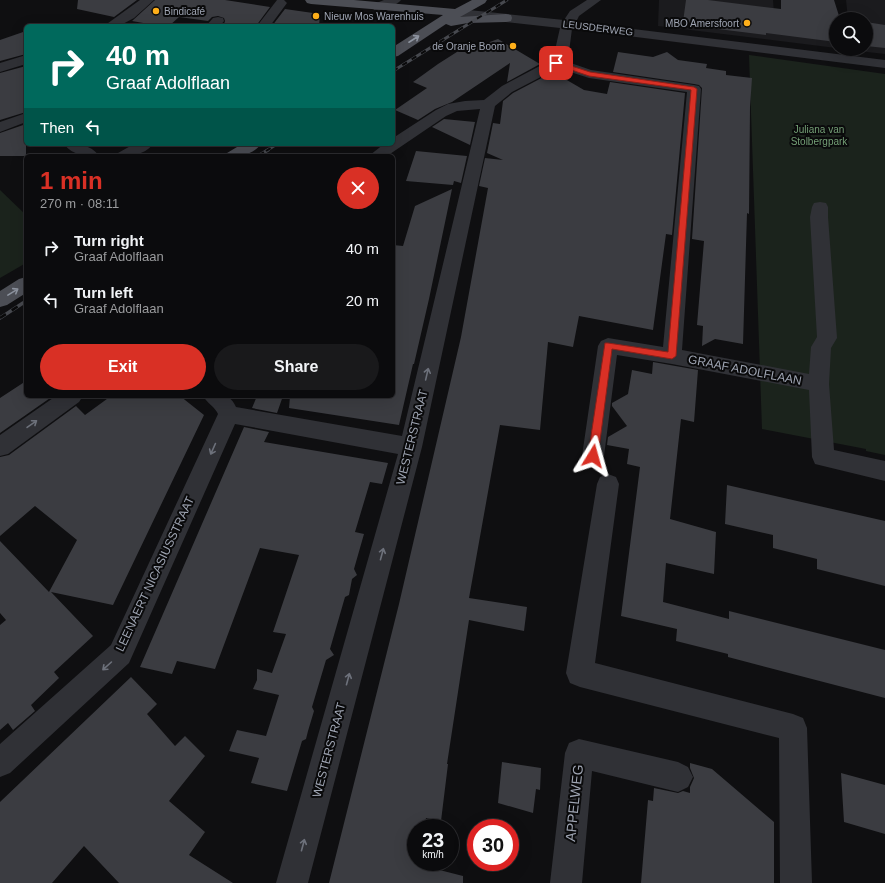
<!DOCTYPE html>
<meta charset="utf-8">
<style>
:root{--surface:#0b0b0d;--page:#19191b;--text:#f1f3f6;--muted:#9a9b9d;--line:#2b2b2e;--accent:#d93025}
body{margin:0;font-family:Helvetica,sans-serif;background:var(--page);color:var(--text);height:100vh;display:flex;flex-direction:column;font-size:15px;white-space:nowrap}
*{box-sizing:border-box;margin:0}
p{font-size:13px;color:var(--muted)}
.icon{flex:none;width:22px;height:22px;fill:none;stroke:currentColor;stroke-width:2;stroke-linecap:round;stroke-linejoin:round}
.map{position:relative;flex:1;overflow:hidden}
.sheet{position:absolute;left:24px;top:154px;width:371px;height:244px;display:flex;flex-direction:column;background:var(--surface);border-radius:6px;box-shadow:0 4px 16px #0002,0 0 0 1px var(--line)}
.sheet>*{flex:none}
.top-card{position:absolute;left:24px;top:24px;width:371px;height:122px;border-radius:6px;box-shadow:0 4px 16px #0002,0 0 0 1px var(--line);background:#00695c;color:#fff;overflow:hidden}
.fabs{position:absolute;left:829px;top:12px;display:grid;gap:8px}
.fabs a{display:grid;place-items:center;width:44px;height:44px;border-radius:50%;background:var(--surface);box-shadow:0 4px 16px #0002,0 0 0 1px var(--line);font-size:20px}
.speed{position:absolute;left:407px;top:819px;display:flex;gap:8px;font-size:20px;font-weight:700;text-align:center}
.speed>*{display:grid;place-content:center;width:52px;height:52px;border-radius:50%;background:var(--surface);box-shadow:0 4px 16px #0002,0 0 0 1px var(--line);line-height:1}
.speed small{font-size:10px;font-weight:400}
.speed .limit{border:6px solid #d22;background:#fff;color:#111}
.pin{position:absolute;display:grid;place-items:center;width:34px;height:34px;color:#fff;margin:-17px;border-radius:8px;box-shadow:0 2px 6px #0006}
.me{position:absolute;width:44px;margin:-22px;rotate:8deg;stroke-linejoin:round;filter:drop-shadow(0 0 3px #0008)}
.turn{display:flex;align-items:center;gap:14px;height:84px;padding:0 16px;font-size:18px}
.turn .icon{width:52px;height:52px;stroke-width:2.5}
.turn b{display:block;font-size:28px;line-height:34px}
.then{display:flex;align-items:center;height:38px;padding:0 16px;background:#0003;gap:8px;font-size:15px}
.round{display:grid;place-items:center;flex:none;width:42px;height:42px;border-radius:21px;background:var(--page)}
.headline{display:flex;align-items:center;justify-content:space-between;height:68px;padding:0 16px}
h1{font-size:24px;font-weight:700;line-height:30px;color:var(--accent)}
.primary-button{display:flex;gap:8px;margin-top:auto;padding:8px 16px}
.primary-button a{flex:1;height:46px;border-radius:24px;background:var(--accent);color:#fff;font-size:16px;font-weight:700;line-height:46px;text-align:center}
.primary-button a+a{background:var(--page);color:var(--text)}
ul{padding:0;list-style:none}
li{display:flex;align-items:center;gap:12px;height:52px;padding:0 16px}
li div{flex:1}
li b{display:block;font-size:15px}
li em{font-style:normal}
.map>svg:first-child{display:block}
.built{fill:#1b1b1e}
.green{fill:#1b231c}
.building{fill:#3b3c41}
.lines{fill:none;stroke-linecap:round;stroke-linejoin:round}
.minor{fill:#303136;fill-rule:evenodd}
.major{fill:#4c4e55;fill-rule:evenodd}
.rail-far1-casing{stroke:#47494f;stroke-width:3}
.rail-casing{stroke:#47494f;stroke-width:3.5}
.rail-far1{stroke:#0a0a0b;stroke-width:2;stroke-dasharray:5.5;stroke-linecap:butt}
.rail{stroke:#0a0a0b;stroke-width:2.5;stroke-dasharray:7;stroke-linecap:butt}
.oneway{stroke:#8e94a0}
.oneway2{stroke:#6d717b}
.route{fill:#d93025;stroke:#8d1f18}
.poi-dot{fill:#feaf1a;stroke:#0a0a0b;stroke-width:1.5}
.labels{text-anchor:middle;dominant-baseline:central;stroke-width:4;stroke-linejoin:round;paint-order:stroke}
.far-poi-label{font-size:10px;fill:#9fa5b3;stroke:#0a0a0b;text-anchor:start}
.far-street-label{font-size:10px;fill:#9fa5b3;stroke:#0a0a0b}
.far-park-label{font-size:10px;fill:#749f76;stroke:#0a0a0b}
.street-label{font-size:12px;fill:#9fa5b3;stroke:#0a0a0b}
.near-street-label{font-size:14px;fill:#9fa5b3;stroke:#0a0a0b}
</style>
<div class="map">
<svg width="885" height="883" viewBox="0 0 885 883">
<rect width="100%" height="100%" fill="#0f0f11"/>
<path class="built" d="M 659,0 L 773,0 L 774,13 L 836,19 L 836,48 L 658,26 Z
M 846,0 L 885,0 L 885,54 L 841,49 L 866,49 L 866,19 L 848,19 Z"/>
<path class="green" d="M 749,55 L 885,74 L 885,455 L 866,451 L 866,449 L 762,429 Z
M 0,190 L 26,215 L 26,263 L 0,278 Z"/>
<path class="building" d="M 78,0 L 137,0 L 114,17 L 77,9 Z
M 155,0 L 225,0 L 270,7 L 256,26 L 224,24 L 225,21 L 224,18 L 218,16 L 212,17 L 208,21 L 179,17 L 169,26 L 160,26 L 132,21 Z
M 686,0 L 708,0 L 781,9 L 781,0 L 834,0 L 840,19 L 836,19 L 836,42 L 766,33 L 766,35 L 710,28 L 710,25 L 683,22 Z
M 285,9 L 320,14 L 319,26 L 272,26 Z
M 866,22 L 885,25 L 885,48 L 866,46 Z
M 26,31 L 26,54 L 0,61 L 0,40 Z
M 498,39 L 540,64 L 507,82 L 510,63 L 452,102 L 435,109 L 418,120 L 395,110 L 427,88 L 413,82 L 438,64 L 460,50 L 467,53 L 485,42 L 487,43 Z
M 618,52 L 653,57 L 667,52 L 678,60 L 707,64 L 706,68 L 726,71 L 726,75 L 752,78 L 750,107 L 749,214 L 747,213 L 743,344 L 715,339 L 702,346 L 703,326 L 697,325 L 704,241 L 692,239 L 702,88 L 699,85 L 694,84 L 613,72 Z
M 26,66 L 26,112 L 0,120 L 0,73 Z
M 553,72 L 584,90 L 607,94 L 610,82 L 685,93 L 672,235 L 666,234 L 653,330 L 579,316 L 573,347 L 548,342 L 540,430 L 500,425 L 469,598 L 527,607 L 524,631 L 469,620 L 447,764 L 448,764 L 441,821 L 426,818 L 424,828 L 416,828 L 416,864 L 463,876 L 463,883 L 329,883 L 399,604 L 461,337 L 488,188 L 479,186 L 485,158 L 503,160 L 487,153 L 493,123 L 500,124 L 503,101 L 513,93 Z
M 444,119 L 475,122 L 470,145 L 432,127 Z
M 26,124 L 26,156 L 0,156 L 0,133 Z
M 416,151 L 467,156 L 461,183 L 454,181 L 453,185 L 406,181 Z
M 452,189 L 429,299 L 414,364 L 413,364 L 399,425 L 289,408 L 290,396 L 393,396 L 393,245 L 403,246 L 415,206 Z
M 653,362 L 698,370 L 694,422 L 681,419 L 670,519 L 716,532 L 714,574 L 666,563 L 663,602 L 729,619 L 729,611 L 885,650 L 885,698 L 728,657 L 728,654 L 676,641 L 677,629 L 621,616 L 640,467 L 627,464 L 629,449 L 607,445 L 608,437 L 627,426 L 612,406 L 612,403 L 628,394 L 632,370 L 652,374 Z
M 26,381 L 26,396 L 53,396 L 0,433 L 0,398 Z
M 111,396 L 180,396 L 204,415 L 113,605 L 51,592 L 93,636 L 54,672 L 59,678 L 31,705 L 35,711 L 13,730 L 8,723 L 0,730 L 0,625 L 6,620 L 0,613 L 0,541 L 49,592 L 77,540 L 35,506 L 0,536 L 0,457 L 9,455 L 76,406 L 85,415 Z
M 257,396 L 283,396 L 277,413 L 252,408 Z
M 244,427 L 269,432 L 264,442 L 388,463 L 382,484 L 370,482 L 355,532 L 364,534 L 354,569 L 357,575 L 352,579 L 349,595 L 345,597 L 330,649 L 334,655 L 326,660 L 312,707 L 314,711 L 308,731 L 306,739 L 302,741 L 287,791 L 251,783 L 259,758 L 229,751 L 237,730 L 266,736 L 279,695 L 253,689 L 257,680 L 257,669 L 272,673 L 286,634 L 273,632 L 299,555 L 260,548 L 215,669 L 177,661 L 172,674 L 140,667 Z
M 727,485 L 885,521 L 885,586 L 817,569 L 817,559 L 773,548 L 773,535 L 725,524 Z
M 131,677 L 157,704 L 147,714 L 175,746 L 185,736 L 205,756 L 169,801 L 205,832 L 189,855 L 233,883 L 119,883 L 84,846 L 52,883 L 0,883 L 0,802 Z
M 502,762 L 541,768 L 540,790 L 536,789 L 533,813 L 498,803 Z
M 690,763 L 712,769 L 774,822 L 774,883 L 641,883 L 648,800 L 653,801 L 654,788 L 678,793 L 683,791 L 690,793 L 690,787 L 694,778 L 690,768 Z
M 841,773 L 885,785 L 885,834 L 844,822 Z"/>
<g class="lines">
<path class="minor" d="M 140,0 L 154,0 L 134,18 L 119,26 L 104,26 Z
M 277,0 L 284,0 L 287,3 L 270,26 L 257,26 Z
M 384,0 L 401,0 C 396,6 381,12 374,10 L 372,7 L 374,4 Z
M 587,0 L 601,0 L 579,16 L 576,22 L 885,60 L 885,68 L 572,29 L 569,52 L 565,61 L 591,70 L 694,85 L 699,86 L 701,89 L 682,350 L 809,374 L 811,347 L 817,337 L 810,217 L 812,207 L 814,203 L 820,202 L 826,203 L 828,207 L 828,217 L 837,338 L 831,348 L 829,384 L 834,450 L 885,461 L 885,481 L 815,464 L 812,457 L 809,390 L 672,364 L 617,355 L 604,456 L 601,463 L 593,465 L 585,463 L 582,456 L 598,346 L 601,341 L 608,338 L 663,347 L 687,92 L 589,78 L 558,68 L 512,92 L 495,106 L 422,447 L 308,883 L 276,883 L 398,454 L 235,424 L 129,663 L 10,773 L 0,777 L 0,744 L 111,645 L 218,414 C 215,407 207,403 203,396 C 218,396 229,391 236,407 L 402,436 L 480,109 L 457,111 L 446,116 L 387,156 L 370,155 L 384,144 L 393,144 L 393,138 L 436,110 L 448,104 L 465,101 L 484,100 L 502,86 L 553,59 L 560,28 L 459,17 L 455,16 L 453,13 L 455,10 L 459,9 L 564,20 L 570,11 Z
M 218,17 L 223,18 L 224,21 L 220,26 L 206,26 L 213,18 Z
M 26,55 L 26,64 L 0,72 L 0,63 Z
M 26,113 L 26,122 L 0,132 L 0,122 Z
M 64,144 C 77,144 91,144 99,156 C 86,156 73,156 64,144 Z
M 134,144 L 153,144 C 144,156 129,156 116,156 L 118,153 Z
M 56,396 L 83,396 L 79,402 L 8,454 L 0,456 L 0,435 Z
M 608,474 L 616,477 L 619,484 L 595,663 L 793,714 L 803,718 L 807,728 L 812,883 L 780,883 L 779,738 L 580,687 L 570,683 L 566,673 L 597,484 L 600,477 Z
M 579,739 L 678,762 L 688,767 L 693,777 L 688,787 L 678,792 L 592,771 L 582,883 L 550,883 L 565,753 L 569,743 Z"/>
<path class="major" d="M 305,0 L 354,0 L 455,9 L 472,0 L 487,0 L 485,3 L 460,17 L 506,14 L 511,15 L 512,18 L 511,21 L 506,22 L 468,23 L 451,26 L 446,24 L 398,56 L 393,57 L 393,47 L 443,15 L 311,4 L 307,3 Z
M 242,144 L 261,144 C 252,156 238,156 225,156 L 227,153 Z
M 26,277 L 26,293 L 7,305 L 0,307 L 0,291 L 19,279 Z"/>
<defs>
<path id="rail-far1" d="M 393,71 L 507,0
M 266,151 L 277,144"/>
<path id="rail" d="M 258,156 L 268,150
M 0,318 L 26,301"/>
</defs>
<use href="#rail-far1" class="rail-far1-casing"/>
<use href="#rail" class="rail-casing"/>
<use href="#rail-far1" class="rail-far1"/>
<use href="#rail" class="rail"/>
</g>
<defs><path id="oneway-shaft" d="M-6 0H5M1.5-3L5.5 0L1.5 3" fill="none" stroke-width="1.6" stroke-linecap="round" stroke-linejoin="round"/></defs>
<g class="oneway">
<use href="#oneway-shaft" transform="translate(414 39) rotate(-33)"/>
<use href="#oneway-shaft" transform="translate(13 292) rotate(-31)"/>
</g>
<g class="oneway2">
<use href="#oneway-shaft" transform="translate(427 374) rotate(-77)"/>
<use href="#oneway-shaft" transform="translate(32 424) rotate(-35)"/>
<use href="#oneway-shaft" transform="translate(213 449) rotate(114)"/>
<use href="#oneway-shaft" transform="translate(382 554) rotate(-75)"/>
<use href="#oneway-shaft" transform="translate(107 666) rotate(138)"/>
<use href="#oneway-shaft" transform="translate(348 679) rotate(-75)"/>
<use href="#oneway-shaft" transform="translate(303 845) rotate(-75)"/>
</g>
<path class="route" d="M 556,61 L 590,72 L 694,87 L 697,89 L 676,356 L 672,359 L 612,349 L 598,456 L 596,458 L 590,458 L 588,456 L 605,343 L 608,343 L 668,352 L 691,90 L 589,76 L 554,64 L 554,63 Z"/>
<g class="poi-dot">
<circle cx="156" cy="11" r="4"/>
<circle cx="316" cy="16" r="4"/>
<circle cx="747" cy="23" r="4"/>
<circle cx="513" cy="46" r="4"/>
</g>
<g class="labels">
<g class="far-poi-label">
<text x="164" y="11">Bindicafé</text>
<text x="324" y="16">Nieuw Mos Warenhuis</text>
<text x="739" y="23" text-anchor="end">MBO Amersfoort</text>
<text x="505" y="46" text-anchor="end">de Oranje Boom</text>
</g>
<g class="far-street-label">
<text transform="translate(598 28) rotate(7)">LEUSDERWEG</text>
</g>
<g class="far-park-label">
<text x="819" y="129">Juliana van<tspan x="819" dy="12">Stolbergpark</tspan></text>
</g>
<g class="street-label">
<text transform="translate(745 370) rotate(11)">GRAAF ADOLFLAAN</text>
<text transform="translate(412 437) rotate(-76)">WESTERSTRAAT</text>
<text transform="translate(155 574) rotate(-65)">LEENAERT NICASIUSSTRAAT</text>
<text transform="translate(329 750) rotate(-75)">WESTERSTRAAT</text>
</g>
<g class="near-street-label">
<text transform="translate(574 803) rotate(-84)">APPELWEG</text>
</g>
</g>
</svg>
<div class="fabs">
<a><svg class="icon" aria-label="search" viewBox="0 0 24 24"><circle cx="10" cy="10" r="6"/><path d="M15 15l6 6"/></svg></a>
</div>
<div class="speed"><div>23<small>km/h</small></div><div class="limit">30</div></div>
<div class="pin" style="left:556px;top:63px;background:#d93025"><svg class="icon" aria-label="arrive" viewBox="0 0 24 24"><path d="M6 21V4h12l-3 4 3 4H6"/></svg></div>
<svg class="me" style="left:593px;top:456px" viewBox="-20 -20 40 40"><path d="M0-17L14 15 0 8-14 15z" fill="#d93025" stroke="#fff" stroke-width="4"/></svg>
<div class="top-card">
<div class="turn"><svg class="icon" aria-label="right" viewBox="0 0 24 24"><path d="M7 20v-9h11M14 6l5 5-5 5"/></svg><div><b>40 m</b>Graaf Adolflaan</div></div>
<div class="then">Then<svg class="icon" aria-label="left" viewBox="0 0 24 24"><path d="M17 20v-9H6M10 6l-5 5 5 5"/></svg></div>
</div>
<section class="sheet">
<div class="headline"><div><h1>1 min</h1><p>270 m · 08:11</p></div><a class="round" style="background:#d93025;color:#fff"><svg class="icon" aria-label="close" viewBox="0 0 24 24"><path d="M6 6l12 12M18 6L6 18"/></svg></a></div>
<ul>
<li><svg class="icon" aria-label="right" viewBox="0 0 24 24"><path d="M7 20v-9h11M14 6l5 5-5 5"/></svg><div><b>Turn right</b><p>Graaf Adolflaan</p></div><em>40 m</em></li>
<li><svg class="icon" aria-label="left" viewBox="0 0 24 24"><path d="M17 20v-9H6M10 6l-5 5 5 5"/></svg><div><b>Turn left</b><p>Graaf Adolflaan</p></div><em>20 m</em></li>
</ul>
<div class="primary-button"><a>Exit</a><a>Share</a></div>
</section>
</div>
